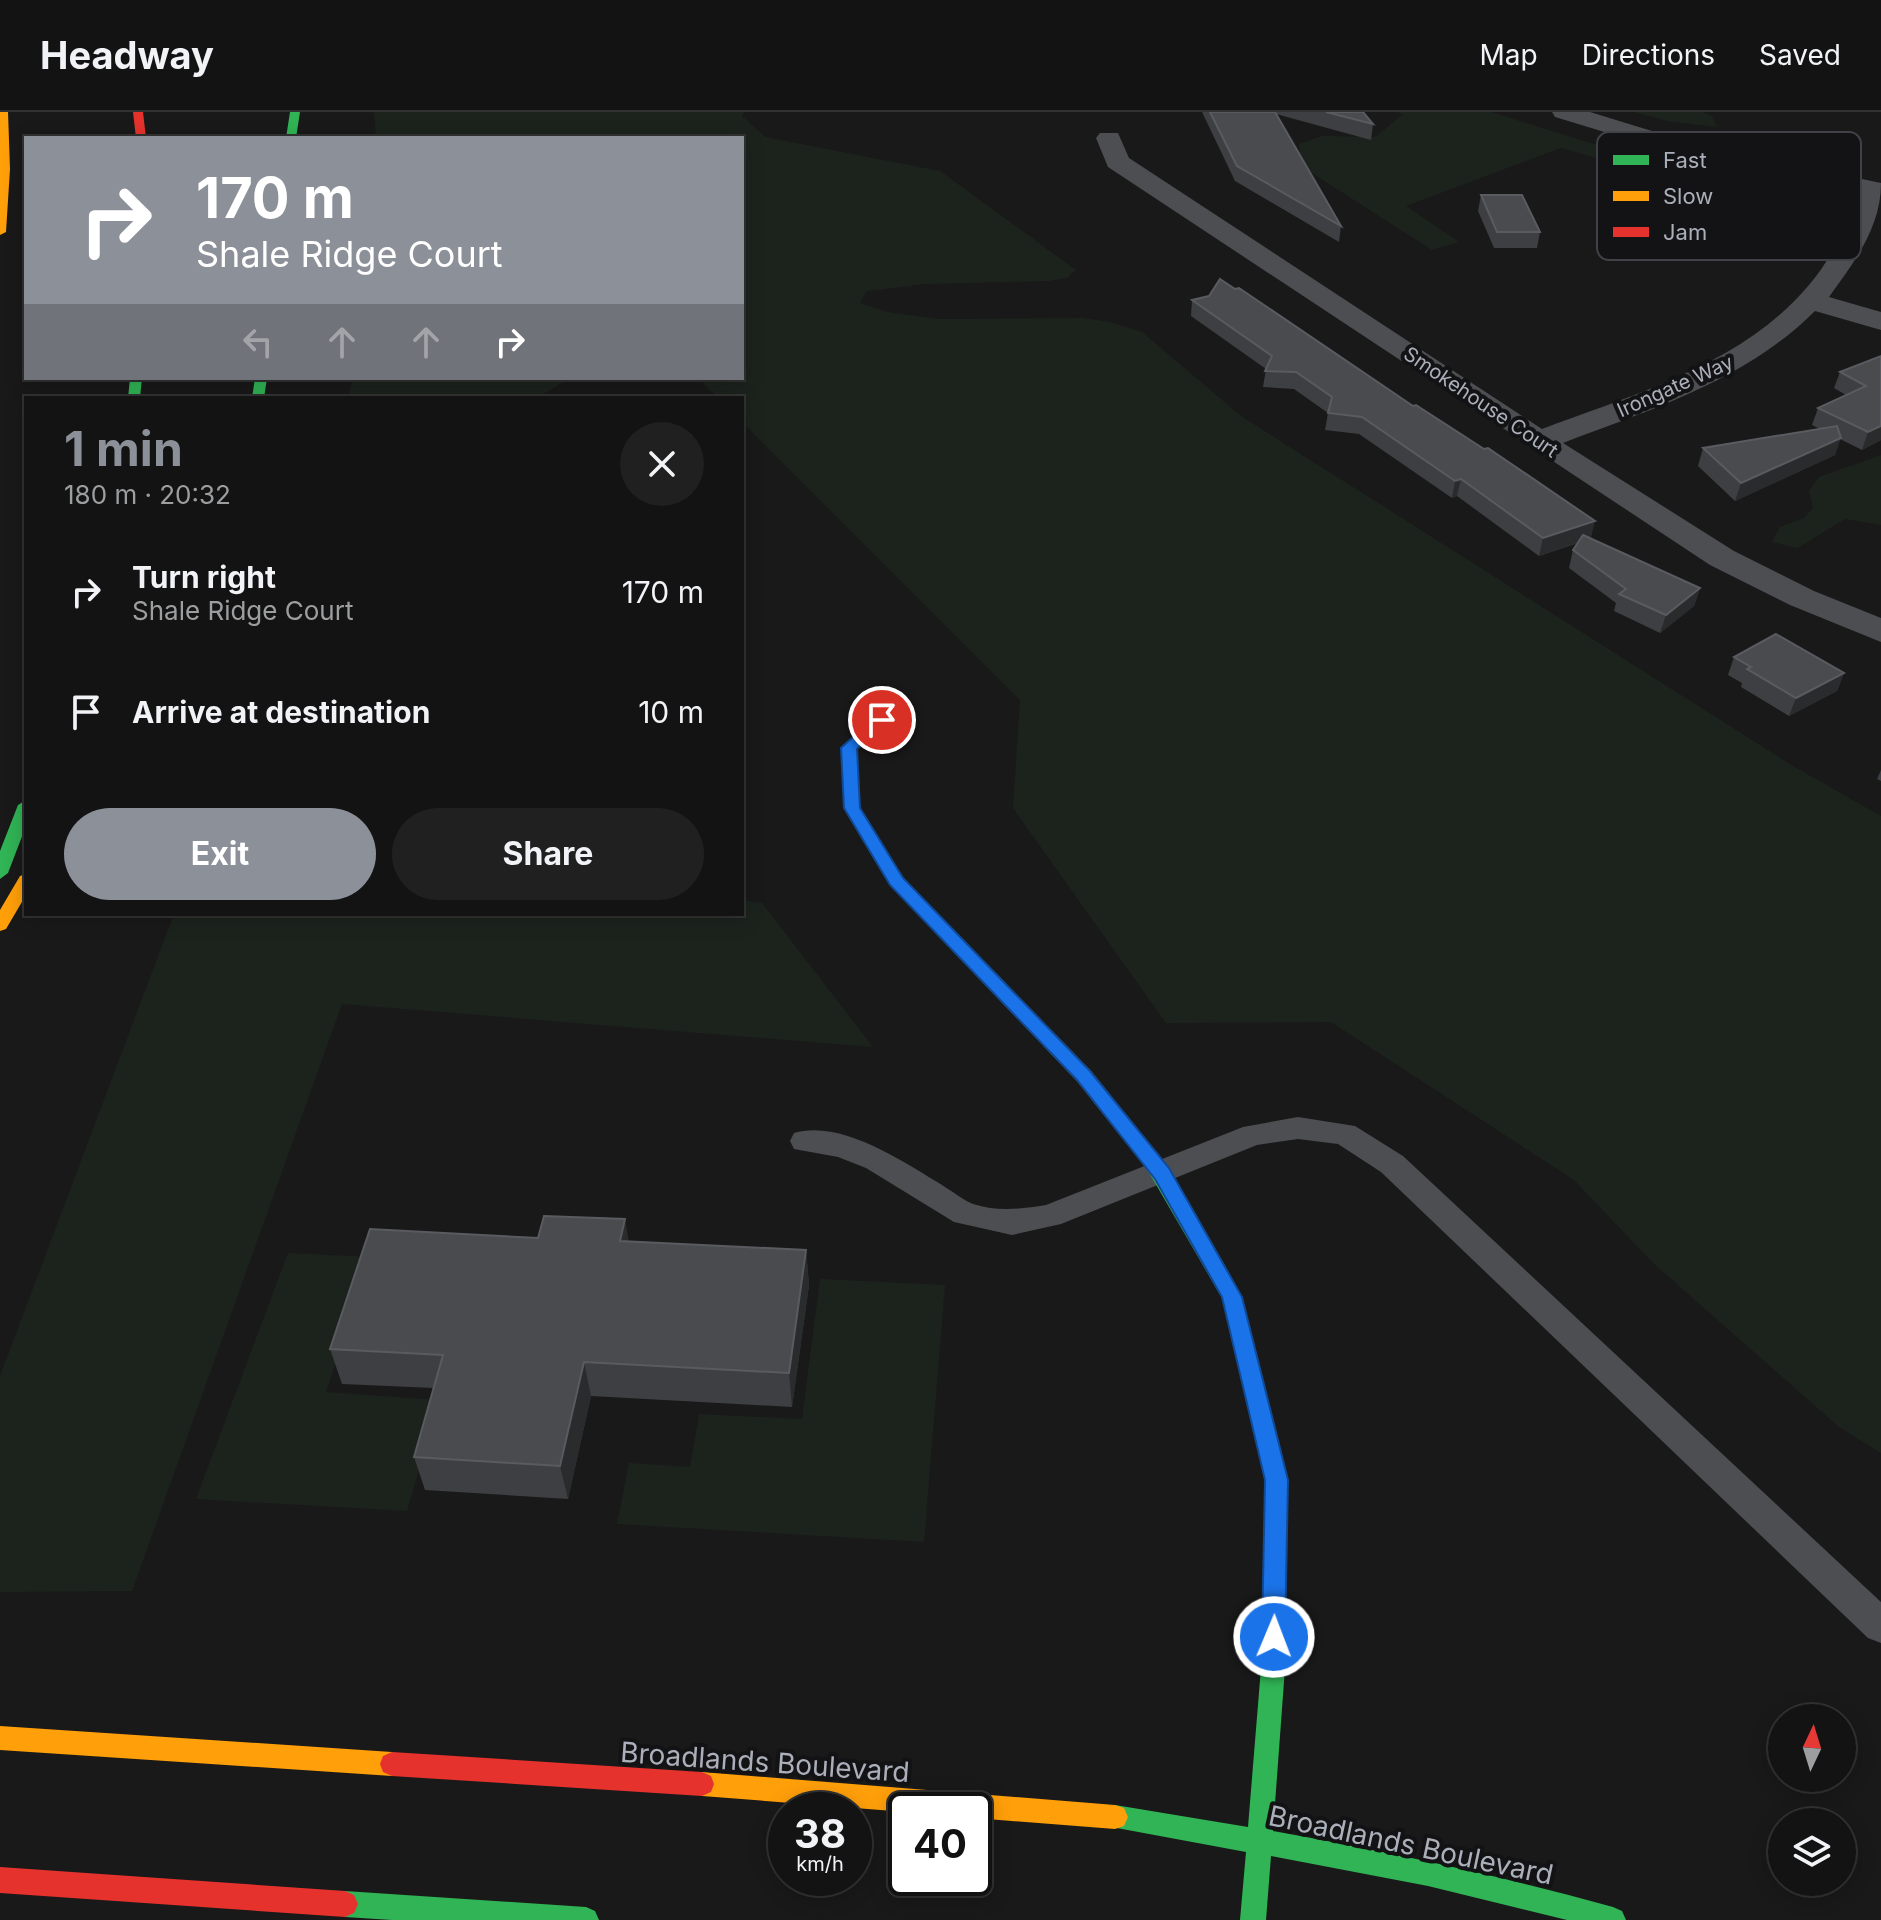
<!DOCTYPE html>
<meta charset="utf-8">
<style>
:root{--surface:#131313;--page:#202021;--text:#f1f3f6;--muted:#9d9ea0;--line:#323233;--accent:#8c9099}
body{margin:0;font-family:Inter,sans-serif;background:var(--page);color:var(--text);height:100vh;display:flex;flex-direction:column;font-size:30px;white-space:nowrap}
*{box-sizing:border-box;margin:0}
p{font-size:26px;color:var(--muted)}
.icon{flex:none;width:44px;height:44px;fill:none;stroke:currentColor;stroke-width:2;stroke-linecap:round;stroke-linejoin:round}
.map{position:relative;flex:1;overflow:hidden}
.drawer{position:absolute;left:24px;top:284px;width:720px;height:520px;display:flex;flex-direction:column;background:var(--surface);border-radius:0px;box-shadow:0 4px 20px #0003,0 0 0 2px var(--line)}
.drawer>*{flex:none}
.guide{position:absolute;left:24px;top:24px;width:720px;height:244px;border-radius:0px;box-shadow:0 4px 20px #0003,0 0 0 2px var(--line);background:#8c9099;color:#fff;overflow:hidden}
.needle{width:52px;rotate:4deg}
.fabs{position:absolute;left:1768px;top:1592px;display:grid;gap:16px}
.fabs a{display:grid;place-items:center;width:88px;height:88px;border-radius:50%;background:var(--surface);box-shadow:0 4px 20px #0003,0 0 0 2px var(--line);font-size:40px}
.speed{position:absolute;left:768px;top:1680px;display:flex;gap:16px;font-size:40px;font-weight:700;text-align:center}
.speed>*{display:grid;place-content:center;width:104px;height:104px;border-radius:50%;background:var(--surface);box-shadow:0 4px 20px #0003,0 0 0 2px var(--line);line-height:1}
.speed small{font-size:20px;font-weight:400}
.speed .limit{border:4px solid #111;border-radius:12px;background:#fff;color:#111}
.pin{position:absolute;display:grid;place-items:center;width:68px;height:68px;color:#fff;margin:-34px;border:4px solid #fff;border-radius:50%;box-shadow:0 2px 8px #0007}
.me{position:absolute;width:88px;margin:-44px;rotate:1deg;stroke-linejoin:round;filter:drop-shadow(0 0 6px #0008)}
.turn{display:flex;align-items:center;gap:28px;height:168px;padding:0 40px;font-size:36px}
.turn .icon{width:104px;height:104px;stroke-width:2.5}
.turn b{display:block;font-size:56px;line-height:68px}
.lanes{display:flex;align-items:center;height:76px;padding:0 40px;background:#0003;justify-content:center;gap:40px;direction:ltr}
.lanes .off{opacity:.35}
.round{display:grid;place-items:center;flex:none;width:84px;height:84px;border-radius:42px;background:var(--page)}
.headline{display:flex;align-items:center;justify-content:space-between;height:136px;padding:0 40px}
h1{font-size:48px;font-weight:700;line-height:60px;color:var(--accent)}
.cta{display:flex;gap:16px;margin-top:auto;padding:16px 40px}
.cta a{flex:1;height:92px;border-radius:48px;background:var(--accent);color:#fff;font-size:32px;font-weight:700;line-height:92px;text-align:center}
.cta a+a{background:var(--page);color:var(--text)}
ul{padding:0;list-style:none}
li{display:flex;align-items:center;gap:24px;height:120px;padding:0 40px}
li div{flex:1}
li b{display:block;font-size:30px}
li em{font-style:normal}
header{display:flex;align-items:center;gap:48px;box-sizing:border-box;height:112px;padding:0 40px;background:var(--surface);border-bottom:2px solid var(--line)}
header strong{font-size:38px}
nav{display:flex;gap:44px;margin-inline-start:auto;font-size:28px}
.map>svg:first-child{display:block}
.green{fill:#1c231d}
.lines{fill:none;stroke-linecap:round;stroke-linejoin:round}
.lane{fill:#4d4e52;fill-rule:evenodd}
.street{fill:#4d4e52;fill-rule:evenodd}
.fast{fill:#30b455;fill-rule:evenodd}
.slow{fill:#ff9f0a;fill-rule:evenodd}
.jam{fill:#e5322d;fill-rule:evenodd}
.wall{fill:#3e3f42}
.shaded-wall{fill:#2a2b2c}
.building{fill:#4a4b4f;stroke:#595b60;stroke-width:2}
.route{fill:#1a73e8;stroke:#114b97;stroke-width:2}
.labels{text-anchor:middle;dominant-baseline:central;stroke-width:8;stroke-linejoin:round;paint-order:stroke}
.far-street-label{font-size:20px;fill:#aaafba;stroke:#131315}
.near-street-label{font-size:28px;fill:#aaafba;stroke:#131315}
.key{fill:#131315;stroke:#404247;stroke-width:2}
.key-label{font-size:22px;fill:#aaafba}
</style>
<header>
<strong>Headway</strong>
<nav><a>Map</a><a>Directions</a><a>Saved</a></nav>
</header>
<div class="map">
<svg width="1881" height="1808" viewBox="0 0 1881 1808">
<rect width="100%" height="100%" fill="#191919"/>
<path class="green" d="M 374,0 L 744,0 L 742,4 L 765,25 L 940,59 L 1076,158 L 1067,166 L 1049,169 L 926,172 L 867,179 L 860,191 L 887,200 L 939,207 L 1083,206 L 1110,210 L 1142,220 L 1241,304 L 1793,654 L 1881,704 L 1881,1341 L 1839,1315 L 1654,1152 L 1574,1068 L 1331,910 L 1166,911 L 1013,696 L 1020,588 L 742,310 L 742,286 L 718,286 L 698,266 L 742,266 L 742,26 L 376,26 Z
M 1399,0 L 1491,0 L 1674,57 L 1665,65 L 1561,36 L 1406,94 L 1459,130 L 1432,138 L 1312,61 L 1300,45 L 1299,32 L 1322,24 L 1375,25 L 1402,3 Z
M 1633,0 L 1703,0 L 1712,4 L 1717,15 L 1667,9 Z
M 353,266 L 570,266 L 537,286 L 348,286 Z
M 1881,343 L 1881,413 L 1845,407 L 1798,436 L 1772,430 L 1780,415 L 1804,406 L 1813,396 L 1809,379 L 1819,365 Z
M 742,788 L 762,791 L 873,935 L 342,892 L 132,1479 L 0,1480 L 0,1264 L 174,802 L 742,802 Z
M 288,1141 L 371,1145 L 326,1280 L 439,1288 L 407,1399 L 196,1387 Z
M 820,1167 L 945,1173 L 924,1430 L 617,1412 L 629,1351 L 690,1355 L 699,1302 L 802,1307 Z"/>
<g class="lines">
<path class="lane" d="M 1298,1005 L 1355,1014 L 1403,1044 L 1881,1490 L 1881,1531 L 1868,1526 L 1381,1060 L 1338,1032 L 1298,1027 L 1257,1033 L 1061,1112 L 1012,1123 L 954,1110 L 866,1056 L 838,1045 L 794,1037 L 790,1029 L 794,1021 C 841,1007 904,1050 942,1073 C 952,1079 963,1088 973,1092 C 998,1100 1021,1097 1046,1093 L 1243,1015 Z"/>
<path class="street" d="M 1552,0 L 1590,0 L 1691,31 L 1881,71 C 1881,116 1854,150 1829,185 L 1881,200 L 1881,218 L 1815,199 C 1746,268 1653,297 1563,331 L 1734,439 L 1814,479 L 1881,506 L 1881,530 L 1790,493 L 1710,453 L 1108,55 L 1096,26 L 1100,21 L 1118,21 L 1129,46 L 1542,317 C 1635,282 1743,252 1809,173 C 1832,146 1846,114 1860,82 L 1677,42 L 1555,5 Z"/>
<path class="fast" d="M 290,0 L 300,0 L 296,26 L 286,26 Z
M 130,266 L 142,266 L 140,286 L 128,286 Z
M 255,266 L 267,266 L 264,286 L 252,286 Z
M 26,688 L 26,714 L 8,761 L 0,767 L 0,739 L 18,693 Z
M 1154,1045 L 1161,1047 L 1242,1185 L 1287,1368 L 1285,1556 L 1273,1719 C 1387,1739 1501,1764 1613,1795 L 1622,1799 L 1626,1808 L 1567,1808 L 1428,1774 L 1271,1744 L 1266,1808 L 1240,1808 L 1246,1740 L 1106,1714 L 1102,1705 L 1106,1696 L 1115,1693 L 1248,1715 L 1261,1556 L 1265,1368 L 1222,1186 L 1144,1052 L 1147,1047 Z
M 345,1779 L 586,1795 L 595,1799 L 599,1808 L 392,1808 L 345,1805 L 336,1801 L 332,1792 L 336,1783 Z"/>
<path class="slow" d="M 0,0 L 8,0 L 10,57 L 6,120 L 0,123 Z
M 898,589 L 906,594 L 903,597 L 857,637 L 860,696 L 902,765 L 1091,959 L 1161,1047 L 1164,1052 L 1161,1057 L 1147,1057 L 1077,969 L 890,773 L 844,696 L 841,636 L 893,591 Z
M 26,762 L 26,783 L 6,817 L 0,819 L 0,798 L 20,764 Z
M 0,1614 L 392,1640 L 401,1644 L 404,1652 L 401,1660 L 392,1664 L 0,1638 Z
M 702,1660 L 1115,1693 L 1124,1696 L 1128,1705 L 1124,1714 L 1115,1717 L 974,1706 L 974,1698 L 906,1698 L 906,1700 L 702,1684 L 693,1680 L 690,1672 L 693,1664 Z"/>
<path class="jam" d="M 133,0 L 143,0 L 146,26 L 136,26 Z
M 392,1640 L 702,1660 L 711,1664 L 714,1672 L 711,1680 L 702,1684 L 392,1664 L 383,1660 L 380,1652 L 383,1644 Z
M 0,1755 L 345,1779 L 354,1783 L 358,1792 L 354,1801 L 345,1805 L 0,1781 Z"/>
</g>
<path class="wall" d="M 1202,0 L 1363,0 L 1373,12 L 1371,28 L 1276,2 L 1341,114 L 1339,130 L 1235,69 Z
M 1481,83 L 1540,120 L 1537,136 L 1494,136 L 1478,99 Z
M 1192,188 L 1591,426 L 1700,476 L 1694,494 L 1660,521 L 1614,499 L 1616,491 L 1569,456 L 1573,438 L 1578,431 L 1539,444 L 1457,384 L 1452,386 L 1359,322 L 1325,318 L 1328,301 L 1294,277 L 1263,275 L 1266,257 L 1191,204 Z
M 1881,244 L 1881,328 L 1862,338 L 1840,327 L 1835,343 L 1735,389 L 1698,354 L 1703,336 L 1820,317 L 1812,313 L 1818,296 L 1846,283 L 1834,276 L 1840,260 Z
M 1734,545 L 1844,561 L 1837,579 L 1789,604 L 1741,575 L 1742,571 L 1728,563 Z
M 1881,658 L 1881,669 L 1877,667 Z
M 538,1126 L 806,1138 L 809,1173 L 792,1295 L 591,1284 L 568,1387 L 425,1378 L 414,1345 L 434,1276 L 342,1272 L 330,1237 Z"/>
<path class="shaded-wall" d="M 1881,314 L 1881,328 L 1862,338 L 1868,320 Z
M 1841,326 L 1835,343 L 1735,389 L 1741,371 Z
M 1461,367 L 1457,384 L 1452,386 L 1455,369 Z
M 1595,409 L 1591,426 L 1539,444 L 1543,426 Z
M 1700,476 L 1694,494 L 1660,521 L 1666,503 Z
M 1844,561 L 1837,579 L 1789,604 L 1796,586 Z
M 625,1107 L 631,1143 L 620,1129 Z
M 806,1138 L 809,1173 L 792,1295 L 789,1261 Z
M 584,1250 L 591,1284 L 568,1387 L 560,1354 Z"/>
<path class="building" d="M 1210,0 L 1275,0 L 1341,114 L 1237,54 Z
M 1326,0 L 1363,0 L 1373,12 Z
M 1481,83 L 1522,83 L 1540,120 L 1497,120 Z
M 1220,167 L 1235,177 L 1239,176 L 1413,294 L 1416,293 L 1484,337 L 1488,336 L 1595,409 L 1543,426 L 1461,367 L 1455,369 L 1362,305 L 1328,301 L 1332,285 L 1296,260 L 1265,259 L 1272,244 L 1192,188 L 1209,184 Z
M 1881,244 L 1881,314 L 1868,320 L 1818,296 L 1866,274 L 1840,260 Z
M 1837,314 L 1841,326 L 1741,371 L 1703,336 Z
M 1583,423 L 1700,476 L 1666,503 L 1619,482 L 1626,477 L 1573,438 Z
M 1776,522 L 1844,561 L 1796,586 L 1747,557 L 1751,555 L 1734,545 Z
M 544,1104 L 625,1107 L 620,1129 L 806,1138 L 789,1261 L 584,1250 L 560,1354 L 414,1345 L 443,1243 L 330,1237 L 370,1117 L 538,1126 Z"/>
<path class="route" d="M 882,603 L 887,604 L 887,611 L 857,637 L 860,696 L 903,766 L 1090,959 L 1169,1056 L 1242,1185 L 1288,1368 L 1285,1525 L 1282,1533 L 1274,1536 L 1265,1533 L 1262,1525 L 1265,1368 L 1222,1185 L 1155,1067 L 1077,968 L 890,773 L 844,696 L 841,636 L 876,604 Z"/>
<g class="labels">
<g class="far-street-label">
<text transform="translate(1675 274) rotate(-24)">Irongate Way</text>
<text transform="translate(1481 290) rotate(34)">Smokehouse Court</text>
</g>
<g class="near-street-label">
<text transform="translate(765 1650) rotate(4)">Broadlands Boulevard</text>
<text transform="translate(1411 1733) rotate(12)">Broadlands Boulevard</text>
</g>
</g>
<rect x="1597" y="20" width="264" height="128" rx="12" class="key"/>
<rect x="1613" y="43" width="36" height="10" fill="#30b455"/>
<rect x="1613" y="79" width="36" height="10" fill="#ff9f0a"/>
<rect x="1613" y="115" width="36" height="10" fill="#e5322d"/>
<g class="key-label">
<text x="1663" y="56">Fast</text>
<text x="1663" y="92">Slow</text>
<text x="1663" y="128">Jam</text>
</g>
</svg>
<div class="fabs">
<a><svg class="needle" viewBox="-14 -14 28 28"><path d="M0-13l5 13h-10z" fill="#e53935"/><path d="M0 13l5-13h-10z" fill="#9d9ea0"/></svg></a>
<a><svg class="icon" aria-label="layers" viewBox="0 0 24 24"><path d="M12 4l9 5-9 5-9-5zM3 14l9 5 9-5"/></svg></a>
</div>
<div class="speed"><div>38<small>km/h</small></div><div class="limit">40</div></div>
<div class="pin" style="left:882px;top:608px;background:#d93025"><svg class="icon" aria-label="arrive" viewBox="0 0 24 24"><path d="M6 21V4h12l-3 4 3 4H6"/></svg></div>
<svg class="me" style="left:1274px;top:1525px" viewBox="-20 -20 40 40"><circle r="17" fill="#1a73e8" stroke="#fff" stroke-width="3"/><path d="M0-11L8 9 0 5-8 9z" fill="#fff"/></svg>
<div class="guide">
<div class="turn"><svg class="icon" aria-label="right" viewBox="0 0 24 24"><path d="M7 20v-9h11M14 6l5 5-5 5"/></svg><div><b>170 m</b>Shale Ridge Court</div></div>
<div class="lanes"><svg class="icon off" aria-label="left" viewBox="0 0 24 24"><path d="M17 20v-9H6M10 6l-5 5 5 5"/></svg><svg class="icon off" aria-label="ahead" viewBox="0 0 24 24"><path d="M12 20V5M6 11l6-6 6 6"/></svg><svg class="icon off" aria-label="ahead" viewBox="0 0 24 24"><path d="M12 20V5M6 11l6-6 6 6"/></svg><svg class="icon" aria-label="right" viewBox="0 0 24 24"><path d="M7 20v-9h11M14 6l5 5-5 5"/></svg></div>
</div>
<section class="drawer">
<div class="headline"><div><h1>1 min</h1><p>180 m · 20:32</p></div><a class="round"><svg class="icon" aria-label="close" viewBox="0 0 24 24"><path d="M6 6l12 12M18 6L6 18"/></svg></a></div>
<ul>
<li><svg class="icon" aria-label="right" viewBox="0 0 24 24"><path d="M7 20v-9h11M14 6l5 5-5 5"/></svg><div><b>Turn right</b><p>Shale Ridge Court</p></div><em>170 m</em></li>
<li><svg class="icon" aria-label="arrive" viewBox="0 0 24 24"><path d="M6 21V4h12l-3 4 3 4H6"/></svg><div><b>Arrive at destination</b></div><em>10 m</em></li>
</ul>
<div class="cta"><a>Exit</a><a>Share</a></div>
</section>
</div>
